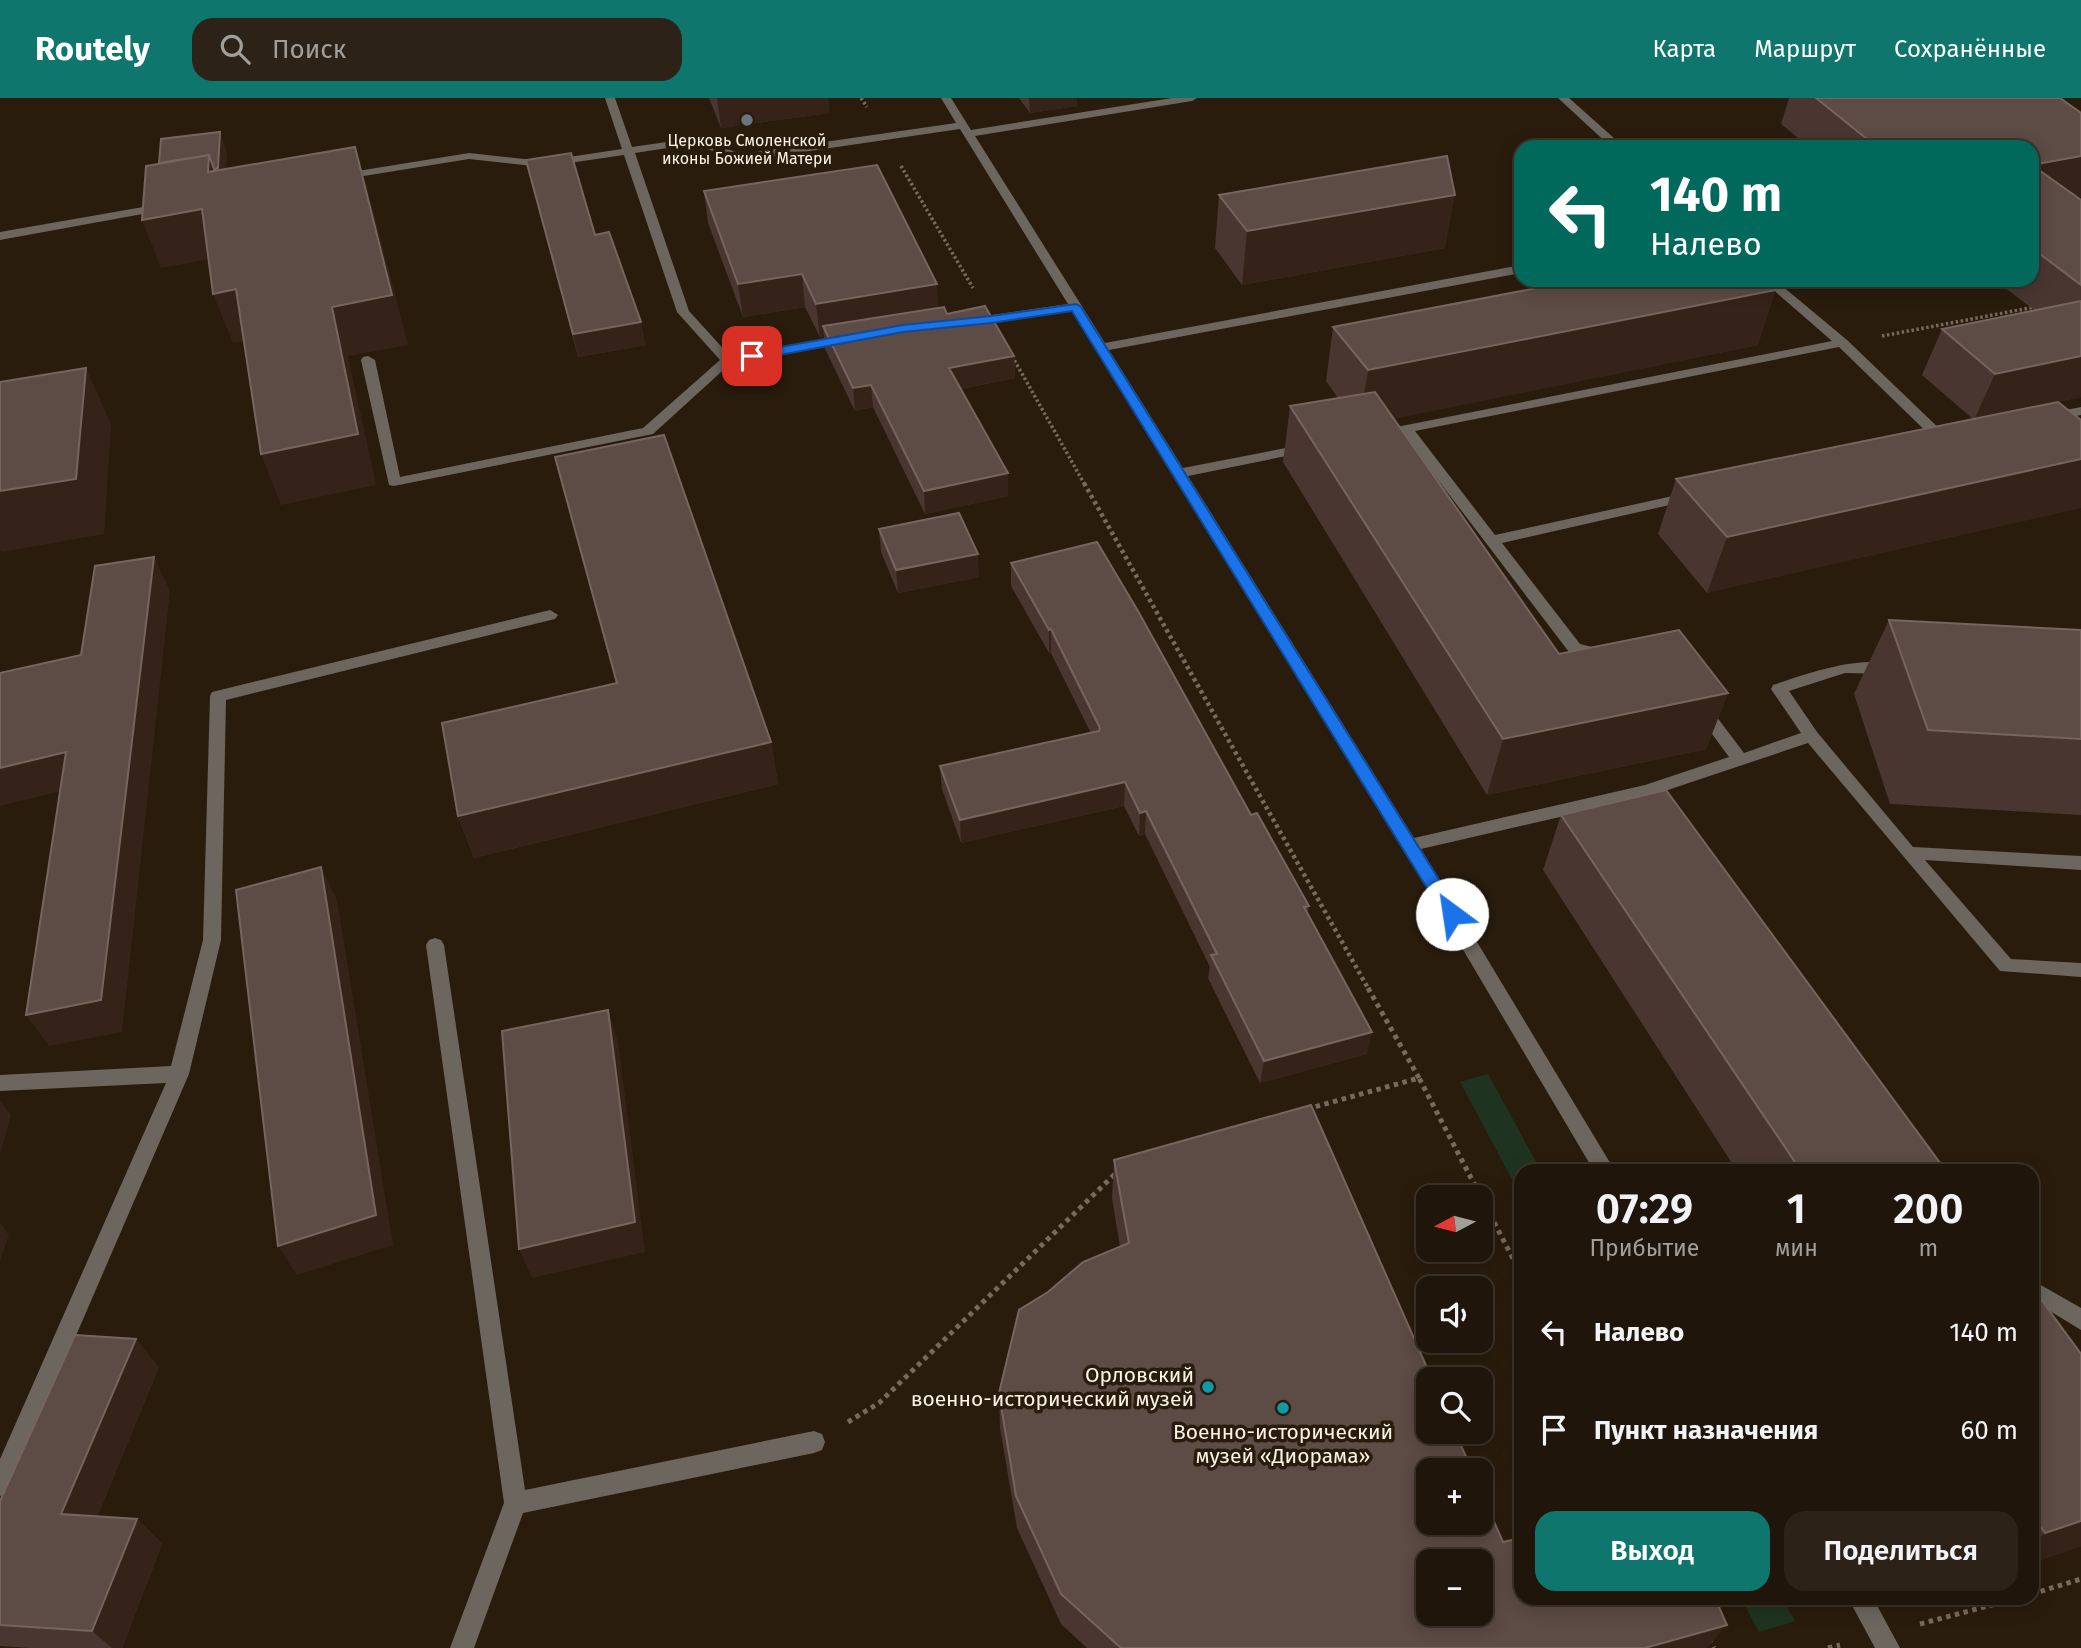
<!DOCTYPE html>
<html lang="ru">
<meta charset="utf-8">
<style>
:root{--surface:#1f150a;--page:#2c2218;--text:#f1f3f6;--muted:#a19f9c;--line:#3c342b;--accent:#0f766e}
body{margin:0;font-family:"Fira Sans",sans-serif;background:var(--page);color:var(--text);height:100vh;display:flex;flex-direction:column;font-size:26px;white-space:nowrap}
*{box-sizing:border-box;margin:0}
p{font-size:23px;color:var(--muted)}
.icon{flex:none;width:38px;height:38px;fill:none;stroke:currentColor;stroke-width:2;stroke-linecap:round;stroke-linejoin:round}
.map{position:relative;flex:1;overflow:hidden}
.side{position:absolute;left:1514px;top:1066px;width:525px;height:441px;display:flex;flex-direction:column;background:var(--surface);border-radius:21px;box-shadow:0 4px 18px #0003,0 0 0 2px var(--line)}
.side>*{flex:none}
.guide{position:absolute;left:1514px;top:42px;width:525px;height:147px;border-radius:21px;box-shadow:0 4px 18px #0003,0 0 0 2px var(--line);background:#00695c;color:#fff;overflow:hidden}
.needle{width:46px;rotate:263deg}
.buttons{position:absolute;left:1416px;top:1087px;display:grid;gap:14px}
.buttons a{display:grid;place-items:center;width:77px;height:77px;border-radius:14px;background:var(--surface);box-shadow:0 4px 18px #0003,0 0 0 2px var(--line);font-size:35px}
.pin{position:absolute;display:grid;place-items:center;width:60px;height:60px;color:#fff;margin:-30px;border-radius:14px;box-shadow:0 4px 10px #0006}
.me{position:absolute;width:77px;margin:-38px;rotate:329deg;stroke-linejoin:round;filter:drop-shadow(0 0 5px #0008)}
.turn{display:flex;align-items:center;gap:24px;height:147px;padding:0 21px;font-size:32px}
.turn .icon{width:91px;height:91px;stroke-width:2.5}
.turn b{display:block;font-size:49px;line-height:60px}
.eta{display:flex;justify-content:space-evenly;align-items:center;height:119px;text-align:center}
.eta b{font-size:42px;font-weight:600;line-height:49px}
.action{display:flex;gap:14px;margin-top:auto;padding:14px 21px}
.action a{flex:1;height:80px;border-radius:21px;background:var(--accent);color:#fff;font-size:28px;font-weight:600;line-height:80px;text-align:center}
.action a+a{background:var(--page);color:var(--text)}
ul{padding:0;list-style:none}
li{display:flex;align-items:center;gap:21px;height:98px;padding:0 21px}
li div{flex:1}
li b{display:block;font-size:26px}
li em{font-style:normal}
header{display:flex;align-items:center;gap:42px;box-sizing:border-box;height:98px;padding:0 35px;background:var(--accent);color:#fff}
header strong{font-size:33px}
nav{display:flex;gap:38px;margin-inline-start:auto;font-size:24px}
.search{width:490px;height:63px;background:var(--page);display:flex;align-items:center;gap:18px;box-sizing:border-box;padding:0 24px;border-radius:21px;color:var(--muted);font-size:26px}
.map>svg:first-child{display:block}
.green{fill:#1f3420}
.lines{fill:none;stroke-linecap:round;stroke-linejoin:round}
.path-far2{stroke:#766a5d;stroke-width:3.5;stroke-dasharray:2.5 2.5;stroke-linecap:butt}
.path-far1{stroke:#766a5d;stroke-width:4.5;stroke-dasharray:3.5 3.5;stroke-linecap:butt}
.path{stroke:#766a5d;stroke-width:5;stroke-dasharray:4.5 4.5;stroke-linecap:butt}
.minor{fill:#6d665e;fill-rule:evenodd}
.wall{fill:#4a3631}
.shaded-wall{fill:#35231a}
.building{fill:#5d4b45;stroke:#76655e;stroke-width:2;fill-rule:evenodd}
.route{fill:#1a73e8;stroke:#114b97;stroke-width:2}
.worship-dot{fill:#6b7280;stroke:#291c0d;stroke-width:2.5}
.culture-dot{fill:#0f9aa8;stroke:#291c0d;stroke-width:2.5}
.labels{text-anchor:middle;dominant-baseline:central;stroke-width:7;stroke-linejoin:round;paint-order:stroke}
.far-poi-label{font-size:16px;fill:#fcf3e9;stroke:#291c0d}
.near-poi-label{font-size:21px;fill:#fcf3e9;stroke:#291c0d;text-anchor:end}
</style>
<header>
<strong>Routely</strong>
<div class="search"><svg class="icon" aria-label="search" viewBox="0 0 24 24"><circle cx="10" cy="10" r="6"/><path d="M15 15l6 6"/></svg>Поиск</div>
<nav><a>Карта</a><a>Маршрут</a><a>Сохранённые</a></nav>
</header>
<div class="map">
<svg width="2081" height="1550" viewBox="0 0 2081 1550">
<rect width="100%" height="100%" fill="#291c0d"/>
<path class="green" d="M 1488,976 L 1541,1073 L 1521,1073 L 1521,1098 L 1460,984 Z
M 1741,1500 L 1782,1500 L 1795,1523 L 1759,1534 Z"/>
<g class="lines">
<path class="path-far2" d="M 861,0 L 867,9
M 901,68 L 973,190
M 1882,238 L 2035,209
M 1012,258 L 1085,387"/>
<path class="path-far1" d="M 1084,385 L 1369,892"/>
<path class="path" d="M 1368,890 L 1419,980
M 1307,1011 L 1419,980 L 1521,1176
M 848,1324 L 879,1305 L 1115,1076
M 2032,1496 L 2081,1481
M 1920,1526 L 2018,1500
M 1709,1541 L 1714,1550
M 1828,1550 L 1840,1547"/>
<path class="minor" d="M 605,0 L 615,0 L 632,49 L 694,40 L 742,56 L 956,25 L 941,0 L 951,0 L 971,32 L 1172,0 L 1197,0 L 1192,3 L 975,38 L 1105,245 L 1521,167 L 1521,175 L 1109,252 L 1183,370 L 1306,346 L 1313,350 L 1306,354 L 1188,378 L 1414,740 L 1645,687 L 1729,659 L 1693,610 L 1701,604 L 1707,606 L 1744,655 L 1801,635 L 1771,591 L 1773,587 C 1797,579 1876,550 1895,572 L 1893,576 L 1845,575 L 1789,593 L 1817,634 L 1913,749 L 2081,758 L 2081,772 L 1925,762 L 2011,861 L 2081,865 L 2081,879 L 2000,873 L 1808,645 L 1647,699 L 1421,751 L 1615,1073 L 1594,1073 L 1404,752 L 1072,213 L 972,228 L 966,224 L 972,220 L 1068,206 L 960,31 L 741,63 L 693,46 L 635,55 L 689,213 L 730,258 L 847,237 L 852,238 L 852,244 L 731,265 L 653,336 L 394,388 L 389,387 L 361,262 L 363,259 L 368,258 L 375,262 L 400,379 L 643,330 L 720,262 L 677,214 L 624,57 L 542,69 L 469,61 L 339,82 L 333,79 L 339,76 L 469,55 L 542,63 L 622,51 Z
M 1558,0 L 1569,0 L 1624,49 L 1611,49 Z
M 166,105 L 172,109 L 170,111 L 0,142 L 0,134 Z
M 1762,182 L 1775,182 L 1847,242 L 1946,337 L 1955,341 L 1948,345 L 1938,345 L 1839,249 L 1415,333 L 1495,437 L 1691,394 L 1696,395 L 1696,401 L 1502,445 L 1580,546 L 1608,553 L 1610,557 L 1602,562 L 1569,554 L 1403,336 L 1381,340 L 1374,336 L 1381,332 L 1832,243 Z
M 2081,309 L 2081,317 L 2051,323 L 2044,319 L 2046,316 Z
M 550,512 L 558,517 L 555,521 L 226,602 L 221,842 L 189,976 L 8,1395 L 0,1398 L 0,1361 L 166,985 L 0,993 L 0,977 L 171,968 L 203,842 L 210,598 L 212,594 Z
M 435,840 L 441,842 L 444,847 L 525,1392 L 814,1333 L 822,1336 L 825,1344 L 822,1352 L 814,1355 L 523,1415 L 474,1550 L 450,1550 L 504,1405 L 426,847 L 429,842 Z
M 2032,1182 L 2081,1210 L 2081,1232 L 2032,1202 Z
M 1848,1500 L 1873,1500 L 1900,1550 L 1875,1550 Z"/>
</g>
<path class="wall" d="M 709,0 L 828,0 L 829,15 L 721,30 Z
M 1019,0 L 1077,0 L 1077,8 L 1030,15 Z
M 1789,0 L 2060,0 L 2081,15 L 2081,99 L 2077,99 L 2081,102 L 2081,299 L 2027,310 L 1707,495 L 1658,436 L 1676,381 L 1973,321 L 1922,277 L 1942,231 L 2034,212 L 1995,182 L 2032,182 L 2032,49 L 1809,49 L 1781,26 Z
M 526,62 L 595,137 L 646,247 L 578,259 Z
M 704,93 L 938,210 L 1014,258 L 1015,280 L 961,291 L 1008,398 L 925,416 L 873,309 L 855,313 L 825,251 L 824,238 L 820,239 L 805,209 L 743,219 L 708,125 Z
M 1219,97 L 1445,150 L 1242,187 L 1215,150 Z
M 1333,229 L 1758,247 L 1394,320 L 1559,556 L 1728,595 L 1706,651 L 1487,697 L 1283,364 L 1290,308 L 1338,300 L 1326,283 Z
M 555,359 L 771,644 L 778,686 L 474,760 L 458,718 L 616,585 L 566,401 Z
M 879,431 L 979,479 L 898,495 L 881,454 Z
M 1011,465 L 1251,717 L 1309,808 L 1307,816 L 1367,956 L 1260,985 L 1208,880 L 1210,869 L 1145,736 L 1139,738 L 1124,708 L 961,745 L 942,691 L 940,668 L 1091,635 L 1051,555 L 1049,555 L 1011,488 Z
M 1889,522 L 2081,532 L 2081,717 L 1890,706 L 1854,596 Z
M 1561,717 L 1946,1073 L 1737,1073 L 1543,772 Z
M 1114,1062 L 1503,1444 L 1707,1550 L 1087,1550 L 1061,1526 L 1017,1430 L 1000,1330 L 999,1295 L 1120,1149 L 1112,1100 Z
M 2032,1189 L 2081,1256 L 2081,1448 L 2032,1465 Z
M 159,1269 L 97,1419 L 137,1421 L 162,1446 L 122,1550 L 31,1550 L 0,1548 L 0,1403 Z"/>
<path class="shaded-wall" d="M 717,0 L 828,0 L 829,15 L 721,30 Z
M 1029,0 L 1077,0 L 1077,8 L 1030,15 Z
M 220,34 L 227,55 L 226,92 L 166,103 L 209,57 Z
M 355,49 L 369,97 L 408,247 L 348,258 L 376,387 L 281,407 L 261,356 Z
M 2081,58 L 2081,99 L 2032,107 L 2032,67 Z
M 1455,97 L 1445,150 L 1242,187 L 1247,133 Z
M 202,111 L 221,159 L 161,170 L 142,122 Z
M 802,176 L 805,209 L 743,219 L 738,186 Z
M 937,186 L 939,219 L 823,228 L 824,238 L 820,239 L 816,206 Z
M 236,191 L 255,241 L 233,245 L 213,196 Z
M 1776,192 L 1758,247 L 1359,328 L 1368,272 Z
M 641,224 L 646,247 L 578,259 L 573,236 Z
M 1014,258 L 1015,280 L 950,293 L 949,270 Z
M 2081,258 L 2081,299 L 1974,322 L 1995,276 Z
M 86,270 L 111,326 L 104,436 L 1,454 L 0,451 L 0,393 Z
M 871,287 L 873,309 L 855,313 L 853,290 Z
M 2081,361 L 2081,410 L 1707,495 L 1727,439 Z
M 1008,375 L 1008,398 L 925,416 L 924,393 Z
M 978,456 L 979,479 L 898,495 L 896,472 Z
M 154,459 L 170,493 L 122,934 L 49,948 L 26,917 Z
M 1051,531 L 1051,555 L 1049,555 L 1049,532 Z
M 1728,595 L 1706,651 L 1487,697 L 1503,641 Z
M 771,644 L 778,686 L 474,760 L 458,718 Z
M 66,654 L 86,687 L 0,708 L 0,670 Z
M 1125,684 L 1124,708 L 961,745 L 960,722 Z
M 1146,713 L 1145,736 L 1139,738 L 1140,715 Z
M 321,769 L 337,802 L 393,1147 L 297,1177 L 278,1148 Z
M 608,912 L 618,944 L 645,1154 L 532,1180 L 519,1151 Z
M 1372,934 L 1367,956 L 1260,985 L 1264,963 Z
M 0,1003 L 11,1017 L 0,1057 Z
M 0,1125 L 9,1136 L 0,1164 Z
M 136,1241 L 159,1269 L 88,1441 L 61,1416 Z
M 137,1421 L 162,1446 L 122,1550 L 112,1550 L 92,1533 Z
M 2081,1423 L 2081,1448 L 2032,1465 L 2032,1447 L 2045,1435 Z
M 1727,1527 L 1707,1550 L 1645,1550 Z"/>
<path class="building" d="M 1816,0 L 2060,0 L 2081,15 L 2081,58 L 2032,67 L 2032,49 L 1877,49 Z
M 220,34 L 218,70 L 214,71 L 209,57 L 159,65 L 161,41 Z
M 355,49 L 392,197 L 332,209 L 358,336 L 261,356 L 236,191 L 213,196 L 202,111 L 142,122 L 146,68 L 209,57 L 208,74 Z
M 571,55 L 595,137 L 609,134 L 641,224 L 573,236 L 526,62 Z
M 1447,58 L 1455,97 L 1247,133 L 1219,97 Z
M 877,67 L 937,186 L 816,206 L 802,176 L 738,186 L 704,93 Z
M 2032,67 L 2081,102 L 2081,187 L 2032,150 Z
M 1579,182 L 1765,182 L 1776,192 L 1368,272 L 1333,229 Z
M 2081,203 L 2081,258 L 1995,276 L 1942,231 Z
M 985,208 L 1014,258 L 949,270 L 1008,375 L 924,393 L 871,287 L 853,290 L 823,228 L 944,209 L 947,216 Z
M 86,270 L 76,381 L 0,393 L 0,284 Z
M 1375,294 L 1559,556 L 1679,532 L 1728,595 L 1503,641 L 1290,308 Z
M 2058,304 L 2081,322 L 2081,361 L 1727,439 L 1676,381 Z
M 664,337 L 771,644 L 458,718 L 442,625 L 617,585 L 555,359 Z
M 959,415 L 978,456 L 896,472 L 879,431 Z
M 1097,444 L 1138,513 L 1251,717 L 1257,715 L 1309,808 L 1304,809 L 1372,934 L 1264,963 L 1211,857 L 1217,856 L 1146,713 L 1140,715 L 1125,684 L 960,722 L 940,668 L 1099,633 L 1100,630 L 1051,531 L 1049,532 L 1011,465 Z
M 154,459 L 101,902 L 26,917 L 66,654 L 0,670 L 0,575 L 81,557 L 95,468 Z
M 1889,522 L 2081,532 L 2081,641 L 1928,632 Z
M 1666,692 L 1946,1073 L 1801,1073 L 1561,717 Z
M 321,769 L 376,1117 L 278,1148 L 236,792 Z
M 608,912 L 635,1124 L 519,1151 L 502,933 Z
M 1311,1007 L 1432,1281 L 1428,1281 L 1428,1334 L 1455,1334 L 1472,1372 L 1428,1372 L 1428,1424 L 1480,1424 L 1480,1392 L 1503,1444 L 1521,1440 L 1521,1500 L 1715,1500 L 1727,1527 L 1645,1550 L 1121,1550 L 1061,1496 L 1016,1398 L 999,1295 L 1019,1212 L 1048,1194 L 1083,1164 L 1129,1145 L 1114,1062 ZM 1428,1463 L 1480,1463 L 1480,1516 L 1428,1516 Z
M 2032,1189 L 2081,1256 L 2081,1423 L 2045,1435 L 2032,1416 Z
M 75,1237 L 136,1241 L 61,1416 L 137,1421 L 92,1533 L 0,1527 L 0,1403 Z"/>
<path class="route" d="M 1076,206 L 1081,209 L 1458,812 L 1460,816 L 1458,821 L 1446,821 L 1072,213 L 991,225 L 903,234 L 752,262 L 746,258 L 752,254 L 903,227 L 991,218 Z"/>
<circle class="worship-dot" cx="747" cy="22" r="7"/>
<g class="culture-dot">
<circle cx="1208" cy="1289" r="7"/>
<circle cx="1283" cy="1310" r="7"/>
</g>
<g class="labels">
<g class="far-poi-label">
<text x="747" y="42">Церковь Смоленской<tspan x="747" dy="18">иконы Божией Матери</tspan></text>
</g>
<g class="near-poi-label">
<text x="1194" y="1277">Орловский<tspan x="1194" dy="24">военно-исторический музей</tspan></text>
<text x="1283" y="1334" text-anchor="middle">Военно-исторический<tspan x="1283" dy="24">музей «Диорама»</tspan></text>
</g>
</g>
</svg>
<div class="buttons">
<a><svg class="needle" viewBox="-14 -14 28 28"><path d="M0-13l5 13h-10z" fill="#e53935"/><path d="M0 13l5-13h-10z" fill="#a19f9c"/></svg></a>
<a><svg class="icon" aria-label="sound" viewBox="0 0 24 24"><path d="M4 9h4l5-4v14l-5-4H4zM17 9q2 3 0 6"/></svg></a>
<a><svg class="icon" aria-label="search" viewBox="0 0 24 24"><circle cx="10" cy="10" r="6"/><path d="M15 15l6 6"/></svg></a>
<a>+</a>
<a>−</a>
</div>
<div class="pin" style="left:752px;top:258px;background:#d93025"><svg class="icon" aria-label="arrive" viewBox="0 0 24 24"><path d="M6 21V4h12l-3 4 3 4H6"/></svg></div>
<svg class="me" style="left:1452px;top:816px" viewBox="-20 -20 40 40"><circle r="19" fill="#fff"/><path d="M0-13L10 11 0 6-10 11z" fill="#1a73e8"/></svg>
<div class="guide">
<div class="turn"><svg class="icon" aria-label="left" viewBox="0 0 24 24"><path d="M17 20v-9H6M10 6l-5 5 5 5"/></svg><div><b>140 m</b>Налево</div></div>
</div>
<section class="side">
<div class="eta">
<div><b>07:29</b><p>Прибытие</p></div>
<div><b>1</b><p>мин</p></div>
<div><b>200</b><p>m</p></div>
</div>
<ul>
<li><svg class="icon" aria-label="left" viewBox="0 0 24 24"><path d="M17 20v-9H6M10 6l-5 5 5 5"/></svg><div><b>Налево</b></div><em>140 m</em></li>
<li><svg class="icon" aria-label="arrive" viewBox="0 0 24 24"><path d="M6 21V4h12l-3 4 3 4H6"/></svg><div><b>Пункт назначения</b></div><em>60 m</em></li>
</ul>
<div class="action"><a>Выход</a><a>Поделиться</a></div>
</section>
</div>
